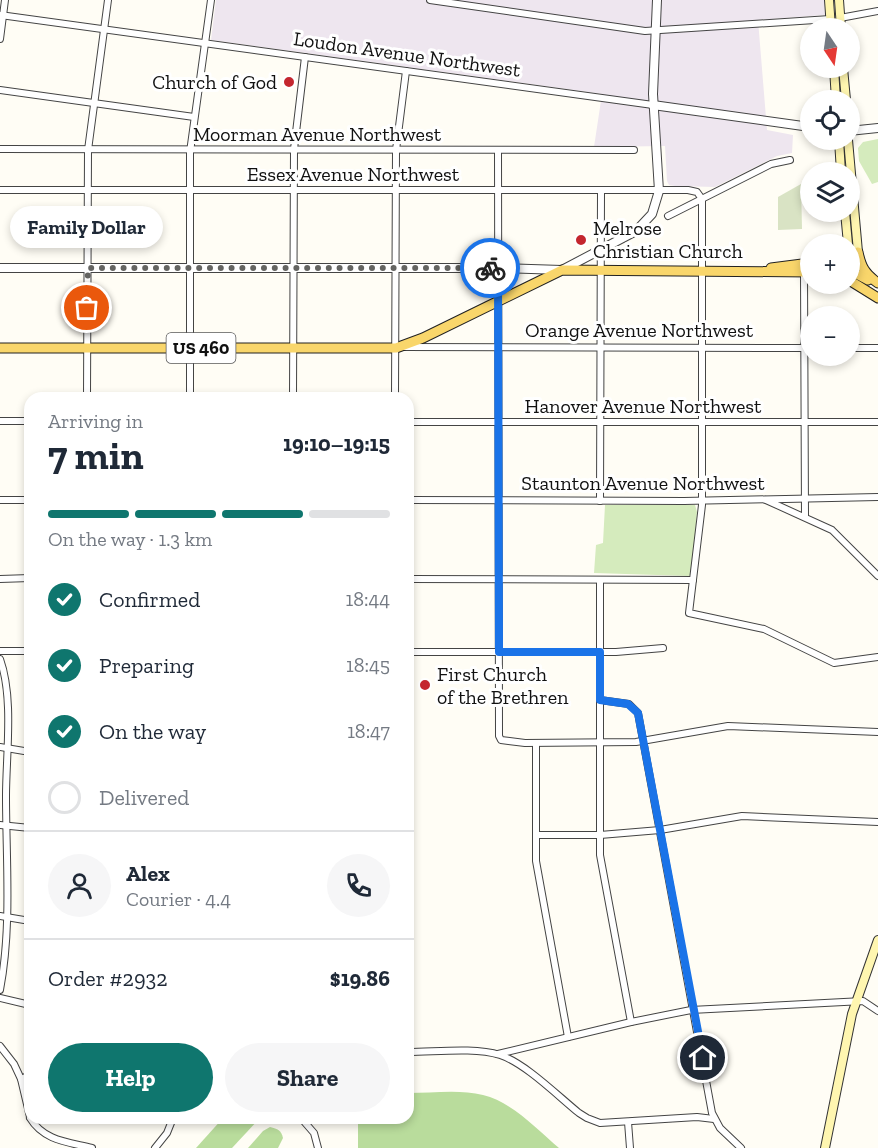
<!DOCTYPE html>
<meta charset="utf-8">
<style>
:root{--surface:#fff;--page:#f6f6f7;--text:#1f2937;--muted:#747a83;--line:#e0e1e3;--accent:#0f766e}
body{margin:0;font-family:"Zilla Slab",serif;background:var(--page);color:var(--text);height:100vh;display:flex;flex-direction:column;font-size:22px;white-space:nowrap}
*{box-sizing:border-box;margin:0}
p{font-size:20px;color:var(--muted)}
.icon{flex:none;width:33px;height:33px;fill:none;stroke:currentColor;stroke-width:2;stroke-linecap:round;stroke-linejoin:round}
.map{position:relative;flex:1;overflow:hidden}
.panel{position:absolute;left:24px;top:392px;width:390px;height:732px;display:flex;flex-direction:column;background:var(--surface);border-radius:18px;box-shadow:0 3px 9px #0003}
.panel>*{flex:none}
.needle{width:39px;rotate:167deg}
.tools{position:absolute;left:800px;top:18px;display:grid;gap:12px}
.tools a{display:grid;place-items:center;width:60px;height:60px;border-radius:50%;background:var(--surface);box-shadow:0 3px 9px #0003;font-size:30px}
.pin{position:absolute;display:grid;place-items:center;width:51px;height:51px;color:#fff;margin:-26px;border:3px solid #fff;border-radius:50%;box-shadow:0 2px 6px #0007}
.courier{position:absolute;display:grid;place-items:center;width:60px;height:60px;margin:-30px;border:4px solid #1a73e8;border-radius:50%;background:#fff;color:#222;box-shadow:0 2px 8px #0007}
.bubble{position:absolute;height:42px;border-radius:21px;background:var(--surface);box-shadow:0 3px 9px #0003;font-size:20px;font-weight:800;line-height:42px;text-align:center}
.headline em{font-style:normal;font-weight:800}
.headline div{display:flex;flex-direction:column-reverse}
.headline{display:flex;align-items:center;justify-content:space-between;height:102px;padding:0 24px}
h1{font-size:39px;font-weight:800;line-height:45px}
.bar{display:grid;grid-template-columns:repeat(4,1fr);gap:9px 6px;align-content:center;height:72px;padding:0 24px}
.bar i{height:8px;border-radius:4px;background:var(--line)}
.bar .selected{background:var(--accent)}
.bar p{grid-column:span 4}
.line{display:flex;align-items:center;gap:15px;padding:0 24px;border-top:2px solid var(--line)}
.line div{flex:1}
.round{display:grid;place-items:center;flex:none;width:63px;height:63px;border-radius:32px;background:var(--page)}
ol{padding:0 24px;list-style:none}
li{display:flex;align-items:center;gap:18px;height:66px}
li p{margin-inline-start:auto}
li .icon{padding:6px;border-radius:50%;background:var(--accent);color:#fff;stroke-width:4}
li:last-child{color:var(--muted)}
li i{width:33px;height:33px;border:3px solid var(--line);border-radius:50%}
.cta{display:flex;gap:12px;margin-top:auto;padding:12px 24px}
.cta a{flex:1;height:69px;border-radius:36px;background:var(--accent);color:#fff;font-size:24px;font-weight:800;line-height:69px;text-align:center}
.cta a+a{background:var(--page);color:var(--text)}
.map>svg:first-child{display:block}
.industrial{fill:#eee6ef}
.green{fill:#d5ebbd}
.forest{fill:#b9dc9c}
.cemetery{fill:#d9e3c4}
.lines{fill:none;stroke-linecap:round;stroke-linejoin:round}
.minor-casing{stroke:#444;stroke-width:8}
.tertiary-casing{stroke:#444;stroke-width:10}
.secondary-casing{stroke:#333;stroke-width:10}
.primary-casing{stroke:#222;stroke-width:11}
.minor{stroke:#fff;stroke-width:6}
.tertiary{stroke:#fff;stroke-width:8}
.secondary{stroke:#fff6b0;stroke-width:8}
.primary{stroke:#f9d66b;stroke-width:9}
.done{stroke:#646461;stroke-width:6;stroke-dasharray:0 10.8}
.route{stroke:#1a73e8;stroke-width:8}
.poi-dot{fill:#c4262e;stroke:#fff;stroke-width:2}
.labels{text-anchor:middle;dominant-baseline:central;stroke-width:6;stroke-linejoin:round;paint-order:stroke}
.shield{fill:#fff;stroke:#585858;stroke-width:1.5}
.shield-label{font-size:18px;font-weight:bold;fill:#111}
.street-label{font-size:20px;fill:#111;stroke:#fff}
.poi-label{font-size:20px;fill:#111;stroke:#fff;text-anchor:start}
</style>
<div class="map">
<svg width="878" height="1148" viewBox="0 0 878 1148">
<rect width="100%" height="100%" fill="#fffdf5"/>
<polygon class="industrial" points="216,0 824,0 825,15 758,20 767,130 793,135 792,153 777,156 715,187 675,186 669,185 667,181 665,146 594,147 602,94 211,40"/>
<g class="green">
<polygon points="878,139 878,182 872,184 859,161 858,148 863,142"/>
<polygon points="605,505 695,505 697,512 692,572 689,576 594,573 596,545 603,543"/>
</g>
<g class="forest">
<path d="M408 1093C432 1093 460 1089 483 1095 512 1102 537 1129 559 1148H358V1118H408Z"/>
<polygon points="223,1118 260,1118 232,1148 196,1148"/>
<path d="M270 1127C278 1129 281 1130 283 1138L278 1148H248L263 1131Z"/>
</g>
<polygon class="cemetery" points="801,184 802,229 778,230 778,197"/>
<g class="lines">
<defs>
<g id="minor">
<polyline points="430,0 645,31 830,19"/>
<polyline points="0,15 653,105"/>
<polyline points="840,18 878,11"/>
<polyline points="0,39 5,0"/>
<polyline points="0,90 194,117"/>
<polyline points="0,149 634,150"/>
<polyline points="498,150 499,736 501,740 525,743 636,742 728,726 878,732"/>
<polyline points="0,190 688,190 697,192 702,199 702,505 689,613 764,629 834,663 878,657"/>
<polyline points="668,216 771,164 790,160"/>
<polyline points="804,272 805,516"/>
<polyline points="403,347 810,348"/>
<polyline points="849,348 878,348"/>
<polyline points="87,398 88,150 108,0"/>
<polyline points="190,398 190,152 211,0"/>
<polyline points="293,398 294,149 305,57"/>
<polyline points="395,398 396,150 406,71"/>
<polyline points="0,421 30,421"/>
<polyline points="408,422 878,422"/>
<polyline points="0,500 30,500"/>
<polyline points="408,500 684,501 878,497"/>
<polyline points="766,500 832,530 878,576"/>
<polyline points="600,501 601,191"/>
<polyline points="0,579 30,578"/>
<polyline points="408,579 693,580"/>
<polyline points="600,580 600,855 631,1022"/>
<polyline points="0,651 30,651"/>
<polyline points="408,652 616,652 663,648"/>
<path d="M0 659C14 698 6 755 6 796 6 860 12 927 0 990"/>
<polyline points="600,700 629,704 638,713 712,1113 720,1128 741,1148"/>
<polyline points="536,743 536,861 568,1037"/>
<polyline points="0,747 30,752"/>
<polyline points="0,825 30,828"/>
<polyline points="536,835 600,835 660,830 742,816 878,822"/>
<polyline points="0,916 30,921"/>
<polyline points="0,998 30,1005"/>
<polyline points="0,1046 14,1064 21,1079 30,1117"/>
<path d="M408 1052C436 1052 474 1047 500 1055 525 1063 558 1096 579 1113L587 1118 600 1123 697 1117 714 1119"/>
<polyline points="498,1054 631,1022 691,1010 863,1001 878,1011"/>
<polyline points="21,1079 30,1075"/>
<path d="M30 1118C44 1141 68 1142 92 1148"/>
<polyline points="301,1118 314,1133 318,1148"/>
<polyline points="628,1122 630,1148"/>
<polyline points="155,1148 167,1133 173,1118"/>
</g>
<g id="tertiary">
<polyline points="653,105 810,127"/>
<polyline points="849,131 878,128"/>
<polyline points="0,268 498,268 562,270 636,231 652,214 659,191 653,94 657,0"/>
</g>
<g id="secondary">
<polyline points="829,0 831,28"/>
<polyline points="839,0 841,28"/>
<polyline points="834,68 836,100"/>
<polyline points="843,68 846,100"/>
<polyline points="839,140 841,172"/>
<polyline points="848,140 858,252 857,266 851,271"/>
<polyline points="845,212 848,244"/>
<polyline points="849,256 851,271"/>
<polyline points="825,1148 852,1014 878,940"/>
</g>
<g id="primary">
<path d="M858 252C861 267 865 274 878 283"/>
<polyline points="771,268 810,263"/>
<polyline points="849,270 868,280"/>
<polyline points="849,280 878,298"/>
<polyline points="0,348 396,348 423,338 562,270 810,272"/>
</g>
</defs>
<use href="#minor" class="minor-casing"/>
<use href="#tertiary" class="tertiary-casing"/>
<use href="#secondary" class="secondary-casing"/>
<use href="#primary" class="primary-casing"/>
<use href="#minor" class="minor"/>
<use href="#tertiary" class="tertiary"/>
<use href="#secondary" class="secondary"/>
<use href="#primary" class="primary"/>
</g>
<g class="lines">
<polyline class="done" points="87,308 88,268 490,268"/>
<polyline class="route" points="490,268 498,268 499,652 600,652 600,700 628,704 638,713 703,1058"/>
</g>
<g class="poi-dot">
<circle cx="289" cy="82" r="6"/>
<circle cx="581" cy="240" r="6"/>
<circle cx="425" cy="685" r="6"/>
</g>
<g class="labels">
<rect class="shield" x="166.5" y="333" width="69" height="30" rx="4.5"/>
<g class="shield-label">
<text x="201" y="348">US 460</text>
</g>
<g class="street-label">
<text transform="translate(407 54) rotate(8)">Loudon Avenue Northwest</text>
<text x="317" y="134">Moorman Avenue Northwest</text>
<text x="353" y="174">Essex Avenue Northwest</text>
<text x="639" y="330">Orange Avenue Northwest</text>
<text x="643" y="406">Hanover Avenue Northwest</text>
<text x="643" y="483">Staunton Avenue Northwest</text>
</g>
<g class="poi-label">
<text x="277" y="82" text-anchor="end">Church of God</text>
<text x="593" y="228">Melrose<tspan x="593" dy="23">Christian Church</tspan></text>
<text x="437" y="674">First Church<tspan x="437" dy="23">of the Brethren</tspan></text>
</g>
</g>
</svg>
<div class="tools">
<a><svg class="needle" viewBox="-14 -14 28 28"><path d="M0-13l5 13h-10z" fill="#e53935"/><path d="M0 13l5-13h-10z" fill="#747a83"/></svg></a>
<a><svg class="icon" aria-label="locate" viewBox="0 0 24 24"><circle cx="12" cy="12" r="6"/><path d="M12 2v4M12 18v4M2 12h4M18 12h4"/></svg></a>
<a><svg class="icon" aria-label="layers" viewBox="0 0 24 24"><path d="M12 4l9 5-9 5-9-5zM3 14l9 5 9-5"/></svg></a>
<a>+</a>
<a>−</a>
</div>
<div class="pin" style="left:87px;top:308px;background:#ea580c"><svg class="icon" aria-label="bag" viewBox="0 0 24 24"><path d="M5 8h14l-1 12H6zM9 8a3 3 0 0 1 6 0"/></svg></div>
<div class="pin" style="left:703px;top:1058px;background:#1f2937"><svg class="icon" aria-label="home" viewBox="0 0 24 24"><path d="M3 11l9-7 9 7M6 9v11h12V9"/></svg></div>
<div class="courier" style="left:490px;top:268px"><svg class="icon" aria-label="bike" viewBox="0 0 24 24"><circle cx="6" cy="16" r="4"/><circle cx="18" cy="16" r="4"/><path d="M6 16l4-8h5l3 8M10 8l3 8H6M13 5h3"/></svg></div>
<div class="bubble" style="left:10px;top:206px;width:153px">Family Dollar</div>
<section class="panel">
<div class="headline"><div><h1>7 min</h1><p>Arriving in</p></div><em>19:10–19:15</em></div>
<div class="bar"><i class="selected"></i><i class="selected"></i><i class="selected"></i><i></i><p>On the way · 1.3 km</p></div>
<ol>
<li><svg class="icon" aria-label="check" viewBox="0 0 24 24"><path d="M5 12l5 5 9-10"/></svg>Confirmed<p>18:44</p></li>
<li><svg class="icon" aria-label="check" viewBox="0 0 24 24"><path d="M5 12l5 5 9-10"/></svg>Preparing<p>18:45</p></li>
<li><svg class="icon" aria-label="check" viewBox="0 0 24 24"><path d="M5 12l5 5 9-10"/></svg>On the way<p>18:47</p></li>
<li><i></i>Delivered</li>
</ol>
<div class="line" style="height:108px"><a class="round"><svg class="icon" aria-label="person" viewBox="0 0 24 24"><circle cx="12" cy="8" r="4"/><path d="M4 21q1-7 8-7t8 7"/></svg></a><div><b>Alex</b><p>Courier · 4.4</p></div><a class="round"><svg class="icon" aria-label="phone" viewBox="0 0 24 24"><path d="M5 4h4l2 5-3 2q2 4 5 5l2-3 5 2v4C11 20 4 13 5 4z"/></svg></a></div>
<div class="line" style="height:78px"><div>Order #2932</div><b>$19.86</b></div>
<div class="cta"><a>Help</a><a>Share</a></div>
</section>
</div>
